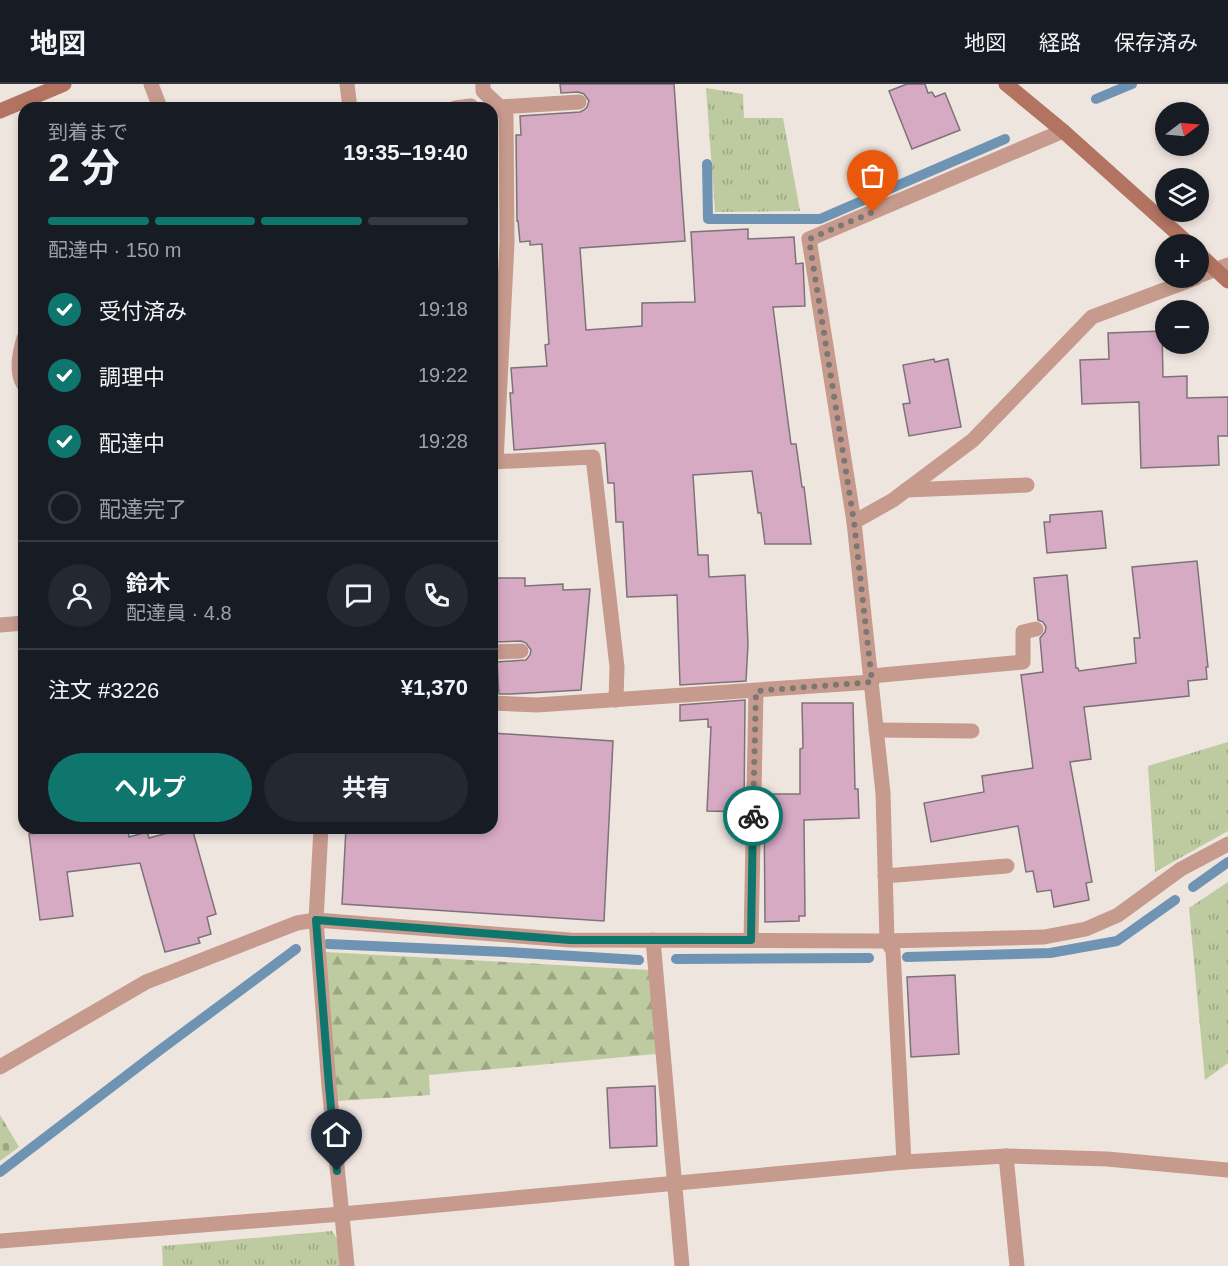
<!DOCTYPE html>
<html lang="ja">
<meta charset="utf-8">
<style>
:root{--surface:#171b24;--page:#242831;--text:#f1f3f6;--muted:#9ea1a6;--line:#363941;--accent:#0f766e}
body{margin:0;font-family:Helvetica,"Noto Sans JP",sans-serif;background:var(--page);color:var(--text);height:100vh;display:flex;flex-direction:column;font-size:22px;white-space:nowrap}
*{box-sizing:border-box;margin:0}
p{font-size:20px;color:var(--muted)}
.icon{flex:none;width:33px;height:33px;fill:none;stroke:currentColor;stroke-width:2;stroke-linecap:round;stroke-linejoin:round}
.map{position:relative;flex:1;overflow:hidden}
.drawer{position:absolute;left:18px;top:18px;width:480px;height:732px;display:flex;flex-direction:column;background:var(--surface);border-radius:18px;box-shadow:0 3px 9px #0003}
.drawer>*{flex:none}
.needle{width:39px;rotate:74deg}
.fabs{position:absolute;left:1155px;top:18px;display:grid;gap:12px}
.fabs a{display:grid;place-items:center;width:54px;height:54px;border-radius:50%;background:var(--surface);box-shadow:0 3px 9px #0003;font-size:30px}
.pin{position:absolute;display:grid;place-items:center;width:51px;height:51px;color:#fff;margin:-62px -26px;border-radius:50% 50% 50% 0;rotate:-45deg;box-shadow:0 0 6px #0007}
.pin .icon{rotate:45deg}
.courier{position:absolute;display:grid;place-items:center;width:60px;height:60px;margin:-30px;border:4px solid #0f766e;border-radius:50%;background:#fff;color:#222;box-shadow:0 2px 8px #0007}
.headline em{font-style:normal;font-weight:700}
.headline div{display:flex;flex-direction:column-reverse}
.headline{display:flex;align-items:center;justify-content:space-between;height:102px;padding:0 30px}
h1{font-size:39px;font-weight:700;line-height:45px}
.bar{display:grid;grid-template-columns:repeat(4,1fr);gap:9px 6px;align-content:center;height:72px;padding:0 30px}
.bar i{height:8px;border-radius:4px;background:var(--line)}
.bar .current{background:var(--accent)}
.bar p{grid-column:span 4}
.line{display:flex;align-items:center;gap:15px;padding:0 30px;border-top:2px solid var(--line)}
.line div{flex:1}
.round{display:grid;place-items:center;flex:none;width:63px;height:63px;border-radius:32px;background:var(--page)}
ol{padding:0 30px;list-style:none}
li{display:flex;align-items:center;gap:18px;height:66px}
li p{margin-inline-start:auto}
li .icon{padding:6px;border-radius:50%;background:var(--accent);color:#fff;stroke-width:4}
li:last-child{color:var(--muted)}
li i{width:33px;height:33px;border:3px solid var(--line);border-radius:50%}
.action{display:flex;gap:12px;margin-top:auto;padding:12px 30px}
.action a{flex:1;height:69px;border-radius:36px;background:var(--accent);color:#fff;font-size:24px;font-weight:700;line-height:69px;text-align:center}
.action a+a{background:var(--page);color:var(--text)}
header{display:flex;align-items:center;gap:36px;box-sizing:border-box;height:84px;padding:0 30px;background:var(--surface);border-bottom:2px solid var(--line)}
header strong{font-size:28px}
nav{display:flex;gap:33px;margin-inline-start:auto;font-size:21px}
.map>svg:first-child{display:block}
.grass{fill:url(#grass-tufts)}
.forest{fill:url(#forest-firs)}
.cemetery{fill:url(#cemetery-stones)}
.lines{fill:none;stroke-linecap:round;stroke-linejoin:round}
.stream{stroke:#6e93b3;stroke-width:10}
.building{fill:#d7aac4;stroke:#7c7378;stroke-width:1.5}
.lane{stroke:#c69a8d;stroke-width:15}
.street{stroke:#c69a8d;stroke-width:15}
.secondary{stroke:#b27461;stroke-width:15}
.done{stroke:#7d7672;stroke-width:6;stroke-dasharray:0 10.8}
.route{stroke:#0f766e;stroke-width:8}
</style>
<header>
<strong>地図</strong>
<nav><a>地図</a><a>経路</a><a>保存済み</a></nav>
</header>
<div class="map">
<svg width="1228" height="1182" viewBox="0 0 1228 1182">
<defs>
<pattern id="grass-tufts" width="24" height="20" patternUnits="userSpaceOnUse" patternTransform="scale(1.5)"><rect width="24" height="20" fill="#becba0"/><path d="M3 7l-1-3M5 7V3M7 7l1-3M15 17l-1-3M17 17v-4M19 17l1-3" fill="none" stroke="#9ca683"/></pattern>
<pattern id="forest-firs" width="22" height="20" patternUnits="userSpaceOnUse" patternTransform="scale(1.5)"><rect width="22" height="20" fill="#becba0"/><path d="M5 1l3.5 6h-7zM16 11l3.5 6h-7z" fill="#9ca683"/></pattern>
<pattern id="cemetery-stones" width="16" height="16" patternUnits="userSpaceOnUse" patternTransform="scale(1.5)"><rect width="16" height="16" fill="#becba0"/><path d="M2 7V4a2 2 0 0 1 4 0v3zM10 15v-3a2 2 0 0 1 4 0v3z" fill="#9ca683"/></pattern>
</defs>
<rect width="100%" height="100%" fill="#efe5df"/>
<g class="grass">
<polygon points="706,4 743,10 744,34 783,34 800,127 715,128"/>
<polygon points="1228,658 1228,747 1155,788 1148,682"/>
<polygon points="1228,798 1228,979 1205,996 1189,824"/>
<polygon points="332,1147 340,1159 342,1182 163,1182 162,1162"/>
</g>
<polygon class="forest" points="325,868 649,886 656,970 429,991 430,1011 337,1017"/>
<polygon class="cemetery" points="0,1031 19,1063 0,1077"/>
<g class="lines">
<g class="stream">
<polyline points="1096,15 1132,0"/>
<polyline points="707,80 708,135 820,135 1005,55"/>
<polyline points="1193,803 1228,778"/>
<polyline points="328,860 506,868 639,876"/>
<polyline points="907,873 1050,869 1117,857 1175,816"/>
<polyline points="676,875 869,874"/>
<polyline points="0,1088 160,966 296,865"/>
</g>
</g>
<g class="building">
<polygon points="560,0 674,0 685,157 580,164 586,246 642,242 642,219 695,218 691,148 748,145 748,155 794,153 796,180 803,179 805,222 773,223 789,345 791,360 796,360 802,403 804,403 811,460 765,460 761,429 758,429 752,387 693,391 698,471 708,471 709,493 745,491 748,560 746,597 680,601 677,511 627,513 623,438 616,438 614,399 608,399 605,359 514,366 510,309 513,309 511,284 547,282 545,261 549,260 542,160 530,161 530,157 520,158 518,137 517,137 516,51 521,51 520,32 580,28 584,26 587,23 589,17 584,10 578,8 561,9"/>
<polygon points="907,0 925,0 928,9 932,8 935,13 945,9 960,46 912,65 889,7"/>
<polygon points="496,51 497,138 492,138 492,52"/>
<polygon points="1162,247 1163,293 1187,292 1187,314 1228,313 1228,352 1218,352 1219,381 1141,384 1139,318 1082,320 1080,276 1109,275 1108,249"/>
<polygon points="934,275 935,278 948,275 961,343 909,352 903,320 910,319 903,281"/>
<polygon points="1102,427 1106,464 1047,469 1044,438 1050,438 1050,431"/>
<polygon points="1197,477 1208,583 1206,583 1207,595 1188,597 1189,612 1084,623 1091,675 1070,678 1092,798 1086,799 1089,816 1054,823 1051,806 1037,808 1033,787 1026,788 1018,742 931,758 924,719 984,708 982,692 1033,684 1021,591 1043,588 1040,554 1045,548 1046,543 1043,538 1038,536 1034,494 1067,491 1076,584 1078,584 1079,587 1136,579 1134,554 1140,554 1132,483"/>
<polygon points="492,494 525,494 525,502 563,500 563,506 590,505 581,606 511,610 499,610 497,578 526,576 530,571 531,566 526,559 521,557 495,558 493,532 492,532"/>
<polygon points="745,616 744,728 707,727 711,643 708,643 708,635 680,637 680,621"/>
<polygon points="802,619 853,619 855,705 858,705 859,734 804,736 805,832 799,832 799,837 765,838 764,710 800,710 800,665 803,664"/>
<polygon points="492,649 613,657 604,837 342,820 346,744 492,744"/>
<polygon points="108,744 128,744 129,753 147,748 149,754 186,744 192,744 216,830 207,833 211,850 198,854 200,859 165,868 140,779 67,788 73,832 40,836 29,750 64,746 64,749"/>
<polygon points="955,891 959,970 911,973 907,893"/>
<polygon points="655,1002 657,1062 610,1064 607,1004"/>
</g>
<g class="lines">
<g class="lane">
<polyline points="347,0 350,24"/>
<polyline points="500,23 579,18"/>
<polyline points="455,24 471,22"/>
<path d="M24 254C20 268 15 288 24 301"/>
<polyline points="906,406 1027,401"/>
<polyline points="492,568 521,567"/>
<polyline points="871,592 1023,578 1023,548 1036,545"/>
<polyline points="876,646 972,647"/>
<polyline points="885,792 1007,782"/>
</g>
<g class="street">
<polyline points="151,0 159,21 158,24"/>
<polyline points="483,0 483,7 500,23 506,32 507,159 496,378"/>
<polyline points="1198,192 1228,181"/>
<polyline points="492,378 593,373 617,583 616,616"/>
<polyline points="854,438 893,416 973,356 1092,233 1196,194"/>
<polyline points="0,541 24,539"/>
<polyline points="492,619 537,621 872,598"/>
<polyline points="321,744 316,836 329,1002 347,1182"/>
<polyline points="653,856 682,1182"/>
<polyline points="751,856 756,607"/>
<polyline points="0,983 146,898 297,839 316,836 570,856 887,857 1044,853 1086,845 1118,831 1181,785 1228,760"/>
<polyline points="1006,1072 1017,1182"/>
<polyline points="904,1078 893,867 887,857 883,709 854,438 809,155 1063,47"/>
<polyline points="0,1157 342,1130 904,1078 1006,1072 1107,1075 1228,1086"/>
</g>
<g class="secondary">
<polyline points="1006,0 1063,47 1189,160"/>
<polyline points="0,27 64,0"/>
<polyline points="1198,169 1228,197"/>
</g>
</g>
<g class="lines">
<polyline class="done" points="753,732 756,607 872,598 854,438 809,155 873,128"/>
<polyline class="route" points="337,1087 329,1002 316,836 570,856 751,856 753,732"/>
</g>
</svg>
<div class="fabs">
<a><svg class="needle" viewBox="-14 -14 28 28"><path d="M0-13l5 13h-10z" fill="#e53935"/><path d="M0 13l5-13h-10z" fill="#9ea1a6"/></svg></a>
<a><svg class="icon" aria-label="layers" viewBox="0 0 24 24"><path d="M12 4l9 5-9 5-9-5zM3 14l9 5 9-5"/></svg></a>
<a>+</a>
<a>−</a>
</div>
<div class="pin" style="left:873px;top:128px;background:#ea580c"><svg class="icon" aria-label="bag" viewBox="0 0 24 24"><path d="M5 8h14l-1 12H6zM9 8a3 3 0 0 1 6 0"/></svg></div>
<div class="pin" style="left:337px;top:1087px;background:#1f2937"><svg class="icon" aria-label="home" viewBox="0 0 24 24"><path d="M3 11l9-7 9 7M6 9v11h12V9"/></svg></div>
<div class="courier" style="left:753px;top:732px"><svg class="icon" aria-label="bike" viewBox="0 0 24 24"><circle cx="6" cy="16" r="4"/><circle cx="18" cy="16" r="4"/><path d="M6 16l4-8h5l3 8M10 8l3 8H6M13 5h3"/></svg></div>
<section class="drawer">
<div class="headline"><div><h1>2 分</h1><p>到着まで</p></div><em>19:35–19:40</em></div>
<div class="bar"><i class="current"></i><i class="current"></i><i class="current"></i><i></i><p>配達中 · 150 m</p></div>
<ol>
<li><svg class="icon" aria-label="check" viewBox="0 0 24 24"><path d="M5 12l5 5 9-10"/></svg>受付済み<p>19:18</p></li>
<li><svg class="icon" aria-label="check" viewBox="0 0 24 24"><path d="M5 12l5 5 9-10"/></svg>調理中<p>19:22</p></li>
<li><svg class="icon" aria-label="check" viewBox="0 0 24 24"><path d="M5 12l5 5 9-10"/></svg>配達中<p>19:28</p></li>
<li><i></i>配達完了</li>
</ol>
<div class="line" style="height:108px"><a class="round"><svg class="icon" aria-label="person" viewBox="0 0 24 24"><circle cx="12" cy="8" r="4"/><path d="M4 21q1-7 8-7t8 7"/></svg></a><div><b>鈴木</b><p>配達員 · 4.8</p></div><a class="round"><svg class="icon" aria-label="chat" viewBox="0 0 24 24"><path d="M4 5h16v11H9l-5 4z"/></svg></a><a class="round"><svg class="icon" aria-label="phone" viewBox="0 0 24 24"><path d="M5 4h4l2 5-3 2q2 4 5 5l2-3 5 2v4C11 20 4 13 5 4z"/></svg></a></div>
<div class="line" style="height:78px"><div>注文 #3226</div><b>¥1,370</b></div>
<div class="action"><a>ヘルプ</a><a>共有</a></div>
</section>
</div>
